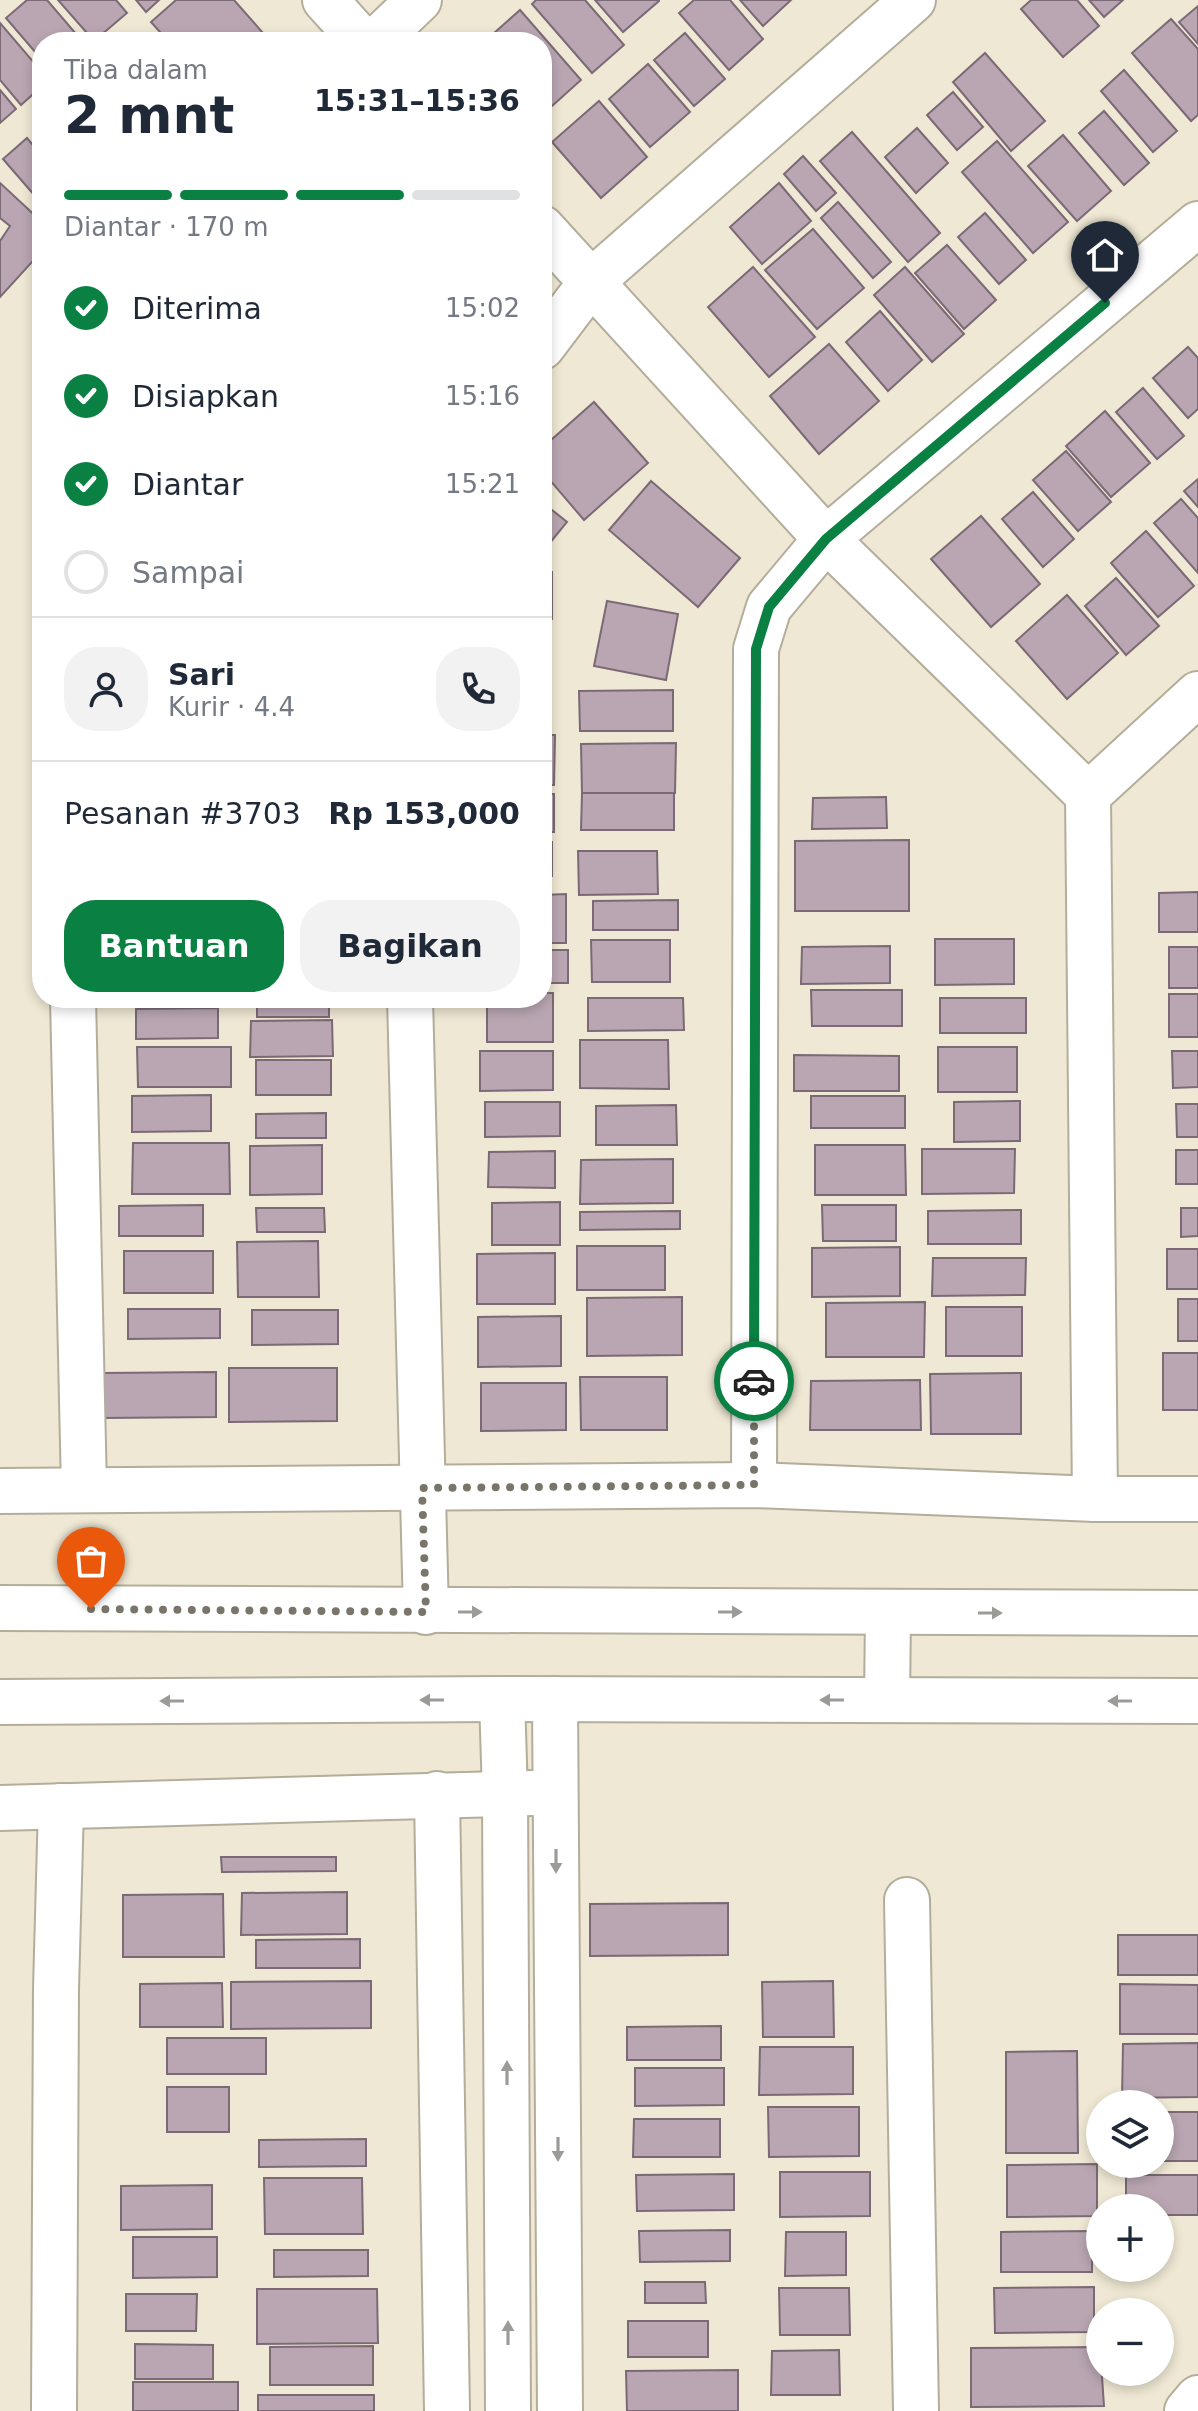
<!DOCTYPE html>
<html lang="id">
<meta charset="utf-8">
<style>
:root{--surface:#fff;--page:#f2f2f3;--text:#1f2937;--muted:#747a83;--line:#e0e1e3;--accent:#0b8043}
body{margin:0;font-family:"DejaVu Sans",sans-serif;background:var(--page);color:var(--text);height:100vh;display:flex;flex-direction:column;font-size:30px;white-space:nowrap}
*{box-sizing:border-box;margin:0}
p{font-size:26px;color:var(--muted)}
.icon{flex:none;width:44px;height:44px;fill:none;stroke:currentColor;stroke-width:2;stroke-linecap:round;stroke-linejoin:round}
.map{position:relative;flex:1;overflow:hidden}
.side{position:absolute;left:32px;top:32px;width:520px;height:976px;display:flex;flex-direction:column;background:var(--surface);border-radius:32px;box-shadow:0 4px 12px #0003}
.side>*{flex:none}
.controls{position:absolute;left:1086px;top:2090px;display:grid;gap:16px}
.controls a{display:grid;place-items:center;width:88px;height:88px;border-radius:50%;background:var(--surface);box-shadow:0 4px 12px #0003;font-size:40px}
.pin{position:absolute;display:grid;place-items:center;width:68px;height:68px;color:#fff;margin:-82px -34px;border-radius:50% 50% 50% 0;rotate:-45deg;box-shadow:0 0 8px #0007}
.pin .icon{rotate:45deg}
.courier{position:absolute;display:grid;place-items:center;width:80px;height:80px;margin:-40px;border:6px solid #0b8043;border-radius:50%;background:#fff;color:#222;box-shadow:0 2px 10px #0007}
.head em{font-style:normal;font-weight:700}
.head div{display:flex;flex-direction:column-reverse}
.head{display:flex;align-items:center;justify-content:space-between;height:136px;padding:0 32px}
h1{font-size:52px;font-weight:700;line-height:60px}
.bar{display:grid;grid-template-columns:repeat(4,1fr);gap:12px 8px;align-content:center;height:96px;padding:0 32px}
.bar i{height:10px;border-radius:6px;background:var(--line)}
.bar .current{background:var(--accent)}
.bar p{grid-column:span 4}
.line{display:flex;align-items:center;gap:20px;padding:0 32px;border-top:2px solid var(--line)}
.line div{flex:1}
.round{display:grid;place-items:center;flex:none;width:84px;height:84px;border-radius:32px;background:var(--page)}
ol{padding:0 32px;list-style:none}
li{display:flex;align-items:center;gap:24px;height:88px}
li p{margin-inline-start:auto}
li .icon{padding:8px;border-radius:50%;background:var(--accent);color:#fff;stroke-width:4}
li:last-child{color:var(--muted)}
li i{width:44px;height:44px;border:4px solid var(--line);border-radius:50%}
.cta{display:flex;gap:16px;margin-top:auto;padding:16px 32px}
.cta a{flex:1;height:92px;border-radius:32px;background:var(--accent);color:#fff;font-size:32px;font-weight:700;line-height:92px;text-align:center}
.cta a+a{background:var(--page);color:var(--text)}
.map>svg:first-child{display:block}
.building{fill:#b9a6b2;stroke:#7b6a75;stroke-width:2}
.lines{fill:none;stroke-linecap:round;stroke-linejoin:round}
.minor-casing{stroke:#b4ad9b;stroke-width:48}
.minor{stroke:#fff;stroke-width:44}
.oneway{fill:#9c9b98}
.done{stroke:#797569;stroke-width:8;stroke-dasharray:0 14.4}
.route{stroke:#0b8043;stroke-width:10}
</style>
<div class="map">
<svg width="1198" height="2411" viewBox="0 0 1198 2411">
<rect width="100%" height="100%" fill="#efe8d4"/>
<g class="building">
<polygon points="27,0 47,0 83,42 42,42 42,60 6,18"/>
<polygon points="58,0 116,0 127,13 94,41"/>
<polygon points="136,0 159,0 146,12"/>
<polygon points="176,0 234,0 270,41 169,42 151,22"/>
<polygon points="536,0 585,0 624,45 592,73 532,4"/>
<polygon points="595,0 659,0 659,1 623,32"/>
<polygon points="694,0 730,0 763,39 729,70 679,13"/>
<polygon points="740,0 791,0 763,26"/>
<polygon points="1031,0 1077,0 1099,26 1063,57 1021,9"/>
<polygon points="1089,0 1123,0 1104,17"/>
<polygon points="1198,6 1198,44 1179,22"/>
<polygon points="520,10 581,80 542,115 542,42 484,42"/>
<polygon points="1171,19 1198,49 1198,115 1191,121 1132,53"/>
<polygon points="0,23 42,72 42,86 21,105 0,80"/>
<polygon points="685,33 725,79 694,106 654,60"/>
<polygon points="985,53 1045,121 1011,151 953,82"/>
<polygon points="648,64 690,112 650,147 609,99"/>
<polygon points="1124,70 1177,131 1153,152 1101,91"/>
<polygon points="0,90 16,109 0,123"/>
<polygon points="953,92 983,127 957,150 927,115"/>
<polygon points="599,101 647,157 601,198 552,142"/>
<polygon points="1104,111 1149,163 1124,185 1079,133"/>
<polygon points="917,128 948,163 916,193 885,157"/>
<polygon points="852,132 940,233 908,262 820,161"/>
<polygon points="1063,135 1111,191 1077,221 1028,166"/>
<polygon points="27,138 42,156 42,204 3,159"/>
<polygon points="997,141 1068,222 1033,253 962,172"/>
<polygon points="803,156 836,193 816,211 784,174"/>
<polygon points="0,183 42,222 42,251 0,297 0,241 10,226 0,218"/>
<polygon points="779,183 811,221 762,264 730,227"/>
<polygon points="838,202 891,262 873,278 821,218"/>
<polygon points="985,213 1026,260 999,284 958,237"/>
<polygon points="813,229 864,288 817,329 765,270"/>
<polygon points="947,245 996,300 964,329 915,273"/>
<polygon points="753,267 815,337 769,377 708,307"/>
<polygon points="905,267 964,334 932,362 874,295"/>
<polygon points="880,311 922,360 888,391 846,342"/>
<polygon points="829,344 879,401 819,454 770,396"/>
<polygon points="1188,347 1198,358 1198,409 1188,418 1153,378"/>
<polygon points="1143,388 1184,436 1157,459 1116,412"/>
<polygon points="594,402 648,463 584,520 542,471 542,448"/>
<polygon points="1105,411 1150,463 1111,497 1066,446"/>
<polygon points="1066,451 1111,502 1078,531 1033,480"/>
<polygon points="1198,479 1198,507 1184,491"/>
<polygon points="651,481 740,558 698,607 609,530"/>
<polygon points="1033,492 1074,539 1043,567 1002,519"/>
<polygon points="1181,499 1198,518 1198,573 1154,523"/>
<polygon points="542,502 567,522 545,549 542,547"/>
<polygon points="981,516 1040,584 991,627 931,559"/>
<polygon points="1146,531 1194,586 1158,617 1111,563"/>
<rect x="542" y="572" width="10" height="47"/>
<polygon points="1116,578 1159,626 1126,655 1085,606"/>
<polygon points="1067,595 1118,653 1067,699 1016,641"/>
<polygon points="607,601 678,614 666,680 594,666"/>
<rect x="542" y="635" width="3" height="39"/>
<rect x="542" y="682" width="9" height="46"/>
<polygon points="673,690 673,731 580,731 579,691"/>
<polygon points="542,735 555,735 554,785 542,785"/>
<polygon points="676,743 675,793 582,793 581,744"/>
<polygon points="582,793 674,793 674,830 581,830"/>
<rect x="542" y="794" width="12" height="38"/>
<polygon points="886,797 887,828 812,829 813,798"/>
<polygon points="909,840 909,911 795,911 795,841"/>
<rect x="542" y="842" width="10" height="34"/>
<polygon points="578,851 657,851 658,894 579,895"/>
<polygon points="1198,892 1198,932 1159,932 1159,893"/>
<polygon points="566,894 566,943 542,943 542,895"/>
<polygon points="678,900 678,930 593,930 593,901"/>
<polygon points="935,939 1014,939 1014,984 935,985"/>
<polygon points="591,940 670,940 670,982 592,982"/>
<polygon points="890,946 890,983 801,984 802,947"/>
<rect x="1169" y="947" width="29" height="41"/>
<rect x="542" y="950" width="26" height="33"/>
<polygon points="811,990 902,990 902,1026 812,1026"/>
<polygon points="542,993 553,993 553,1042 487,1042 487,998 542,998"/>
<rect x="1169" y="994" width="29" height="43"/>
<rect x="257" y="998" width="72" height="19"/>
<polygon points="588,998 683,998 684,1030 588,1031"/>
<rect x="940" y="998" width="86" height="35"/>
<polygon points="218,1008 218,1038 136,1039 136,1009"/>
<polygon points="332,1020 333,1056 250,1057 251,1021"/>
<polygon points="580,1040 668,1040 669,1089 580,1088"/>
<polygon points="137,1047 231,1047 231,1087 138,1087"/>
<rect x="938" y="1047" width="79" height="45"/>
<polygon points="480,1051 553,1051 553,1090 480,1091"/>
<polygon points="1172,1051 1198,1051 1198,1087 1173,1088"/>
<polygon points="794,1055 899,1056 899,1091 794,1091"/>
<rect x="256" y="1060" width="75" height="35"/>
<polygon points="211,1095 211,1131 132,1132 132,1096"/>
<rect x="811" y="1096" width="94" height="32"/>
<polygon points="1020,1101 1020,1141 954,1142 954,1102"/>
<polygon points="485,1102 560,1102 560,1136 485,1137"/>
<polygon points="1176,1104 1198,1104 1198,1137 1177,1137"/>
<polygon points="676,1105 677,1145 596,1145 596,1106"/>
<polygon points="326,1113 326,1138 256,1138 256,1114"/>
<polygon points="133,1143 229,1143 230,1194 132,1194"/>
<polygon points="322,1145 322,1194 250,1195 250,1146"/>
<polygon points="815,1145 905,1145 906,1195 815,1195"/>
<polygon points="922,1149 1015,1149 1014,1193 922,1194"/>
<rect x="1176" y="1150" width="22" height="34"/>
<polygon points="555,1151 555,1188 488,1187 489,1152"/>
<polygon points="673,1159 673,1203 580,1204 581,1160"/>
<polygon points="560,1202 560,1245 492,1245 492,1203"/>
<polygon points="203,1205 203,1236 119,1236 119,1206"/>
<polygon points="822,1205 896,1205 896,1241 823,1241"/>
<polygon points="256,1208 324,1208 325,1232 257,1232"/>
<polygon points="1181,1208 1198,1208 1198,1236 1181,1237"/>
<polygon points="1021,1210 1021,1244 928,1244 928,1211"/>
<polygon points="680,1211 680,1229 580,1230 580,1212"/>
<polygon points="318,1241 319,1297 238,1297 237,1242"/>
<rect x="577" y="1246" width="88" height="44"/>
<polygon points="900,1247 900,1296 812,1297 812,1248"/>
<rect x="1167" y="1249" width="31" height="40"/>
<rect x="124" y="1251" width="89" height="42"/>
<polygon points="555,1253 555,1304 477,1304 477,1254"/>
<polygon points="933,1258 1026,1258 1025,1295 932,1296"/>
<polygon points="682,1297 682,1355 587,1356 587,1298"/>
<rect x="1178" y="1299" width="20" height="42"/>
<polygon points="925,1302 924,1357 826,1357 826,1303"/>
<rect x="946" y="1307" width="76" height="49"/>
<polygon points="128,1309 220,1309 220,1338 128,1339"/>
<polygon points="252,1310 338,1310 338,1344 252,1345"/>
<polygon points="561,1316 561,1366 478,1367 478,1317"/>
<rect x="1163" y="1353" width="35" height="57"/>
<polygon points="229,1368 337,1368 337,1421 229,1422"/>
<polygon points="216,1372 216,1417 103,1418 102,1373"/>
<polygon points="1021,1373 1021,1434 931,1434 930,1374"/>
<polygon points="580,1377 667,1377 667,1430 581,1430"/>
<polygon points="920,1380 921,1430 810,1430 811,1381"/>
<polygon points="481,1383 566,1383 566,1430 481,1431"/>
<polygon points="221,1857 336,1857 336,1871 222,1872"/>
<polygon points="347,1892 347,1934 241,1935 242,1893"/>
<polygon points="223,1894 224,1957 123,1957 123,1895"/>
<polygon points="728,1903 728,1955 590,1956 590,1904"/>
<rect x="1118" y="1935" width="80" height="40"/>
<polygon points="360,1939 360,1968 256,1968 256,1940"/>
<polygon points="371,1981 371,2028 231,2029 231,1982"/>
<polygon points="833,1981 834,2037 763,2037 762,1982"/>
<polygon points="222,1983 223,2027 140,2027 140,1984"/>
<polygon points="1120,1984 1198,1985 1198,2034 1120,2034"/>
<polygon points="721,2026 721,2060 627,2060 627,2027"/>
<rect x="167" y="2038" width="99" height="36"/>
<polygon points="1198,2043 1198,2097 1122,2098 1123,2044"/>
<polygon points="760,2047 853,2047 853,2094 759,2095"/>
<polygon points="1077,2051 1078,2153 1006,2153 1006,2052"/>
<polygon points="635,2068 724,2068 724,2105 635,2106"/>
<rect x="167" y="2087" width="62" height="45"/>
<polygon points="768,2107 859,2107 859,2156 769,2157"/>
<rect x="1160" y="2112" width="38" height="49"/>
<polygon points="634,2119 720,2119 720,2157 633,2157"/>
<polygon points="366,2139 366,2166 259,2167 259,2140"/>
<polygon points="1097,2164 1097,2216 1007,2217 1007,2165"/>
<polygon points="780,2172 870,2172 870,2216 780,2217"/>
<polygon points="734,2174 734,2210 637,2211 636,2175"/>
<polygon points="1126,2175 1198,2175 1198,2215 1160,2215 1160,2208 1126,2208"/>
<polygon points="264,2178 362,2178 363,2234 265,2234"/>
<polygon points="212,2185 212,2229 121,2230 121,2186"/>
<polygon points="730,2230 730,2261 640,2262 639,2231"/>
<polygon points="1092,2231 1092,2272 1001,2272 1001,2232"/>
<polygon points="786,2232 846,2232 846,2275 785,2276"/>
<polygon points="133,2237 217,2237 217,2277 133,2278"/>
<polygon points="274,2250 368,2250 368,2276 274,2277"/>
<polygon points="645,2282 705,2282 706,2303 645,2303"/>
<polygon points="1094,2287 1094,2332 995,2333 994,2288"/>
<polygon points="779,2288 849,2288 850,2335 780,2335"/>
<polygon points="257,2289 377,2289 378,2343 257,2344"/>
<polygon points="126,2294 197,2294 196,2331 126,2331"/>
<rect x="628" y="2321" width="80" height="36"/>
<polygon points="135,2344 213,2345 213,2379 135,2379"/>
<polygon points="373,2346 373,2385 270,2385 270,2347"/>
<polygon points="1100,2347 1104,2406 971,2407 971,2348"/>
<polygon points="839,2350 840,2395 771,2395 772,2351"/>
<polygon points="738,2370 738,2411 627,2411 626,2371"/>
<rect x="133" y="2382" width="105" height="29"/>
<rect x="258" y="2395" width="116" height="16"/>
</g>
<g class="lines">
<defs>
<g id="minor">
<polyline points="325,0 363,42"/>
<polyline points="375,42 419,0"/>
<polyline points="542,228 826,539 1088,795"/>
<polyline points="542,347 592,281 913,0"/>
<polyline points="73,998 84,1489"/>
<polyline points="410,998 426,1612"/>
<polyline points="754,1485 756,649 769,607 826,539 1198,224"/>
<polyline points="0,1491 754,1485 1095,1499 1198,1499"/>
<polyline points="1095,1499 1088,795 1198,694"/>
<polyline points="0,1608 1198,1613"/>
<polyline points="502,1699 505,1794 508,2411"/>
<polyline points="555,1699 560,2411"/>
<polyline points="887,1700 888,1613"/>
<polyline points="0,1702 502,1699 1198,1701"/>
<polyline points="437,1794 447,2411"/>
<polyline points="0,1808 533,1793"/>
<polyline points="907,1900 916,2411"/>
<polyline points="54,2411 56,1989 61,1806"/>
<polyline points="1187,2411 1198,2398"/>
</g>
</defs>
<use href="#minor" class="minor-casing"/>
<use href="#minor" class="minor"/>
</g>
<defs><path id="oneway-solid" d="M-6-.8H1V-3.2L6.5 0L1 3.2V.8H-6Z" transform="scale(2)"/></defs>
<g class="oneway">
<use href="#oneway-solid" transform="translate(470 1612)"/>
<use href="#oneway-solid" transform="translate(730 1612)"/>
<use href="#oneway-solid" transform="translate(990 1613)"/>
<use href="#oneway-solid" transform="translate(432 1700) rotate(180)"/>
<use href="#oneway-solid" transform="translate(832 1700) rotate(-180)"/>
<use href="#oneway-solid" transform="translate(172 1701) rotate(180)"/>
<use href="#oneway-solid" transform="translate(1120 1701) rotate(-180)"/>
<use href="#oneway-solid" transform="translate(556 1861) rotate(90)"/>
<use href="#oneway-solid" transform="translate(507 2073) rotate(-90)"/>
<use href="#oneway-solid" transform="translate(558 2149) rotate(90)"/>
<use href="#oneway-solid" transform="translate(508 2333) rotate(-90)"/>
</g>
<g class="lines">
<polyline class="done" points="91,1609 426,1612 422,1488 754,1485 754,1381"/>
<polyline class="route" points="754,1381 756,649 769,607 826,539 1105,303"/>
</g>
</svg>
<div class="controls">
<a><svg class="icon" aria-label="layers" viewBox="0 0 24 24"><path d="M12 4l9 5-9 5-9-5zM3 14l9 5 9-5"/></svg></a>
<a>+</a>
<a>−</a>
</div>
<div class="pin" style="left:91px;top:1609px;background:#ea580c"><svg class="icon" aria-label="bag" viewBox="0 0 24 24"><path d="M5 8h14l-1 12H6zM9 8a3 3 0 0 1 6 0"/></svg></div>
<div class="pin" style="left:1105px;top:303px;background:#1f2937"><svg class="icon" aria-label="home" viewBox="0 0 24 24"><path d="M3 11l9-7 9 7M6 9v11h12V9"/></svg></div>
<div class="courier" style="left:754px;top:1381px"><svg class="icon" aria-label="car" viewBox="0 0 24 24"><path d="M5 17H2v-5l4-1 3-4h7l3 4 3 1v5h-3M9 17h6M6 11h13"/><circle cx="7" cy="17" r="2"/><circle cx="17" cy="17" r="2"/></svg></div>
<section class="side">
<div class="head"><div><h1>2 mnt</h1><p>Tiba dalam</p></div><em>15:31–15:36</em></div>
<div class="bar"><i class="current"></i><i class="current"></i><i class="current"></i><i></i><p>Diantar · 170 m</p></div>
<ol>
<li><svg class="icon" aria-label="check" viewBox="0 0 24 24"><path d="M5 12l5 5 9-10"/></svg>Diterima<p>15:02</p></li>
<li><svg class="icon" aria-label="check" viewBox="0 0 24 24"><path d="M5 12l5 5 9-10"/></svg>Disiapkan<p>15:16</p></li>
<li><svg class="icon" aria-label="check" viewBox="0 0 24 24"><path d="M5 12l5 5 9-10"/></svg>Diantar<p>15:21</p></li>
<li><i></i>Sampai</li>
</ol>
<div class="line" style="height:144px"><a class="round"><svg class="icon" aria-label="person" viewBox="0 0 24 24"><circle cx="12" cy="8" r="4"/><path d="M4 21q1-7 8-7t8 7"/></svg></a><div><b>Sari</b><p>Kurir · 4.4</p></div><a class="round"><svg class="icon" aria-label="phone" viewBox="0 0 24 24"><path d="M5 4h4l2 5-3 2q2 4 5 5l2-3 5 2v4C11 20 4 13 5 4z"/></svg></a></div>
<div class="line" style="height:104px"><div>Pesanan #3703</div><b>Rp 153,000</b></div>
<div class="cta"><a>Bantuan</a><a>Bagikan</a></div>
</section>
</div>
